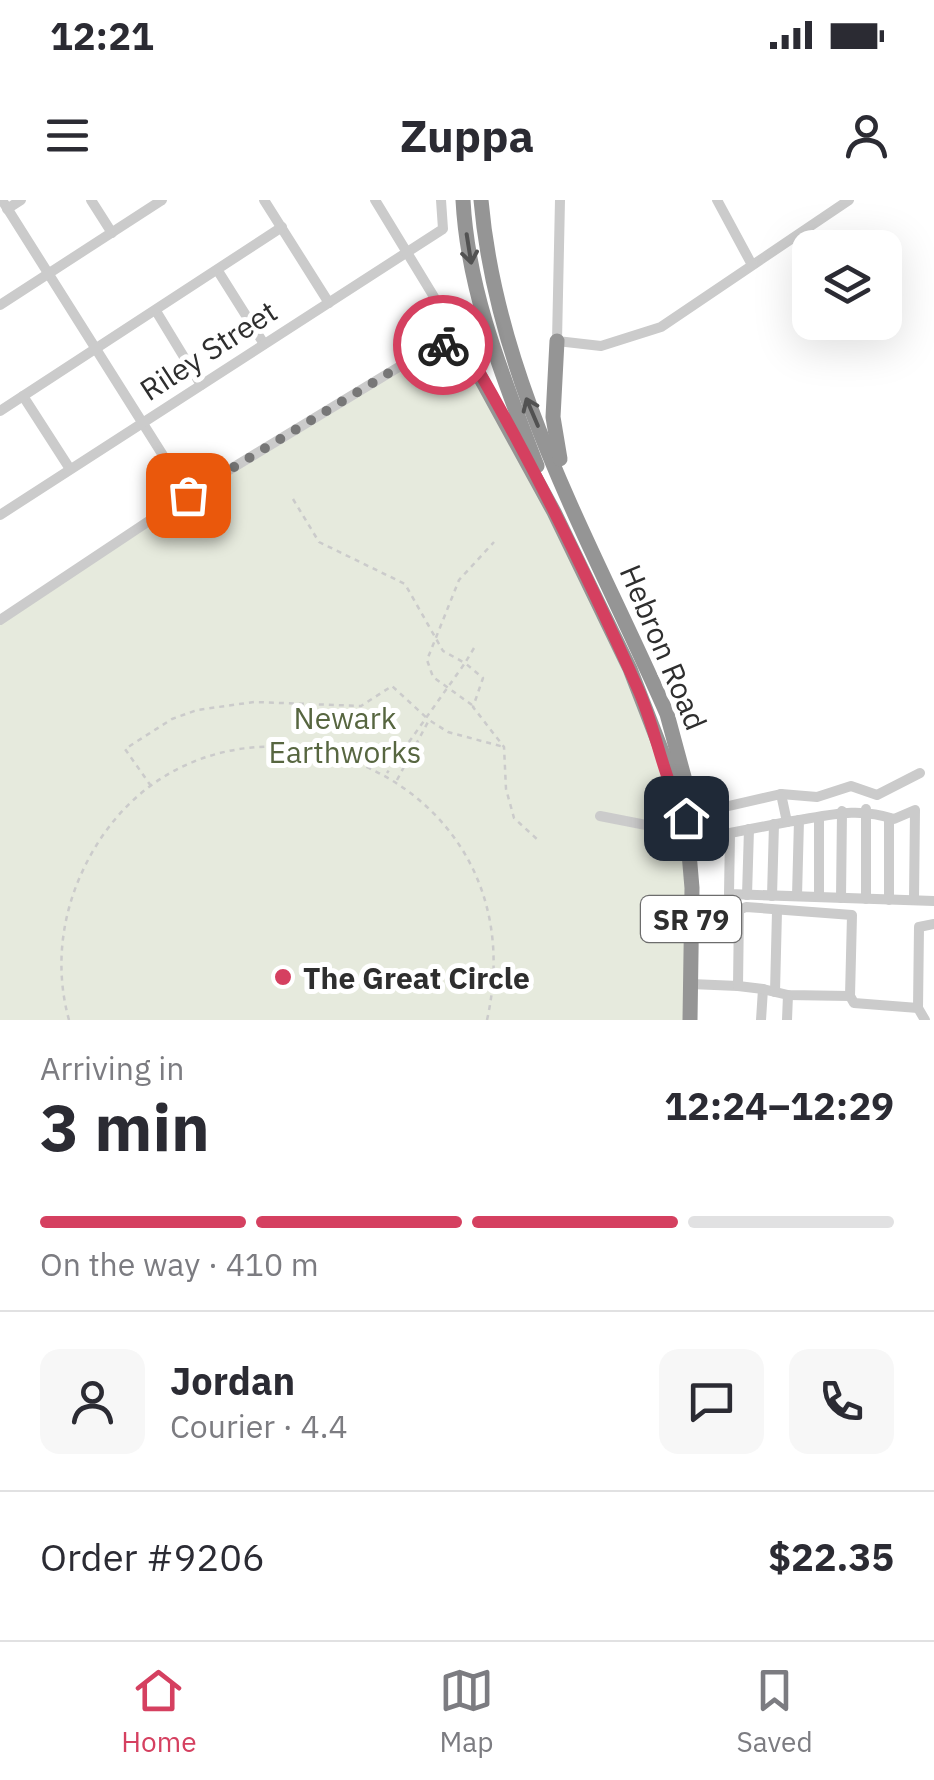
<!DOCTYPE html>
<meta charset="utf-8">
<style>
:root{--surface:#fff;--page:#f7f7f7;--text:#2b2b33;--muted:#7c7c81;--line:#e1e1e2;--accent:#d54060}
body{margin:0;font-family:"IBM Plex Sans",sans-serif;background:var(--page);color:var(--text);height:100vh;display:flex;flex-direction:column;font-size:38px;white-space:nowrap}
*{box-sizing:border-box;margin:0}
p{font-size:32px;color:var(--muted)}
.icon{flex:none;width:55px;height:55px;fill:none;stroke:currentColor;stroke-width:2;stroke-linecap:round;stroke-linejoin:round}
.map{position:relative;height:820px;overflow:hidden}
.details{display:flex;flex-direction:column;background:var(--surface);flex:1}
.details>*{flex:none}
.buttons{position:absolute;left:792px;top:30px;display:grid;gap:20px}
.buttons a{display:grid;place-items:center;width:110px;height:110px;border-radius:20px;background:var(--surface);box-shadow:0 10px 40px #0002;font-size:50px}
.pin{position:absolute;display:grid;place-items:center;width:85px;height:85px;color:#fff;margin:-42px;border-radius:20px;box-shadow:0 5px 15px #0006}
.courier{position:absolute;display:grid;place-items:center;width:100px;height:100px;margin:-50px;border:8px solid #d54060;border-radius:50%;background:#fff;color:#222;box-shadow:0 2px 12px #0007}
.headline em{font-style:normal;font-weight:700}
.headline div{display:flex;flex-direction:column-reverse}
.headline{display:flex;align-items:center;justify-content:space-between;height:170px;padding:0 40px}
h1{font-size:65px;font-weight:700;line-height:75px}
.bar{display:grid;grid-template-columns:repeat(4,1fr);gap:15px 10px;align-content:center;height:120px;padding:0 40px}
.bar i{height:12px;border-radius:8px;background:var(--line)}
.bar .active{background:var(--accent)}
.bar p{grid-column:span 4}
.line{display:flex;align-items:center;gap:25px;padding:0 40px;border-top:2px solid var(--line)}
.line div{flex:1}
.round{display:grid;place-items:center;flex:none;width:105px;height:105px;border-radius:20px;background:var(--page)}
.status{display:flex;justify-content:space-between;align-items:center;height:70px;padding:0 50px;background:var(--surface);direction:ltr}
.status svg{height:28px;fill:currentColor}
header{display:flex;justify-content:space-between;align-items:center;height:130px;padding:0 40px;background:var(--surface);font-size:45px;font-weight:700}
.tabs{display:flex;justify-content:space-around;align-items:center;height:140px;border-top:2px solid var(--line);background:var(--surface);font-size:28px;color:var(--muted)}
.tabs a{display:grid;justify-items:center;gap:5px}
.tabs .active{color:var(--accent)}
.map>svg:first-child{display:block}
.green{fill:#e6eadd}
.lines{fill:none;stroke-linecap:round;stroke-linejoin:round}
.path{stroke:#cbcbcb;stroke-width:2.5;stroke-dasharray:5 5;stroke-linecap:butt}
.minor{stroke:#cbcbcb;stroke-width:10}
.highway{stroke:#959595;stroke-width:15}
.oneway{stroke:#525252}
.done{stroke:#777;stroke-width:10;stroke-dasharray:0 18}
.route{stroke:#d54060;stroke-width:12}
.poi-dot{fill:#d54060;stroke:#fff;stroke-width:4}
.labels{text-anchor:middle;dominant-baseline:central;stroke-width:10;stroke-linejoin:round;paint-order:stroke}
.shield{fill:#fff;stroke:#6d6d6d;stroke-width:2.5}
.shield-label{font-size:28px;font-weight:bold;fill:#2e2e2e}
.street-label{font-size:30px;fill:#2e2e2e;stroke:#fff}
.park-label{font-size:30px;fill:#576640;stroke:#fff}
.poi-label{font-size:30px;font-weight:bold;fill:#2e2e2e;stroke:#fff;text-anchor:start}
</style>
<div class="status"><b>12:21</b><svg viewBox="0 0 49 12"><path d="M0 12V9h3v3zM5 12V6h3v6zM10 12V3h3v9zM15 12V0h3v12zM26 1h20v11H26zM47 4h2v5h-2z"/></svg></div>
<header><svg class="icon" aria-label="menu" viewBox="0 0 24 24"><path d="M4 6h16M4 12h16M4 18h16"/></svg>Zuppa<svg class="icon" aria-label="person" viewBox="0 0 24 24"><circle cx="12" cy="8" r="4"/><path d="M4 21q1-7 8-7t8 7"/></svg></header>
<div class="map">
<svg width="934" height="820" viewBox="0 0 934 820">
<rect width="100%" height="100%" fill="#fff"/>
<polygon class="green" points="456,133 554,312 686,618 690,820 0,820 0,420 188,295"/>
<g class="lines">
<g class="path">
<polyline points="293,299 319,342 405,384 443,451 465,463 387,573"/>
<polyline points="474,448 465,463 483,478 473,507 504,547 506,589 514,618 538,640"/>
<polyline points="472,505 433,477 427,460 459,380 494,342"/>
<polyline points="397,580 429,520 448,532 504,547"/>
<polyline points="151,586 125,549 172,519 197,510 254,502 361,506 392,486 429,520"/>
<path d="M69 820C56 773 60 724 79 679 182 437 547 552 487 820"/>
</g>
<g class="minor">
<polyline points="2,0 188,295"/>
<polyline points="91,0 112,33"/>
<polyline points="264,0 329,103"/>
<polyline points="560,0 557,141 601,146 661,127 849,0"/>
<polyline points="717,0 751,63"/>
<polyline points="7,9 21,0"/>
<polyline points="218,71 264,144"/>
<polyline points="0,105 162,0"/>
<polyline points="156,111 201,185"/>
<polyline points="23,196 70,269"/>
<polyline points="0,211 282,27"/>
<polyline points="0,315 443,29 441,0"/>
<polyline points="0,420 188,295 407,162 445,144 456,133 375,0"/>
<polyline points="781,594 787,622 730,633 729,694 934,701"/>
<polyline points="600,616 646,625 781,594 817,597 851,586 877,595 920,573"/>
<path d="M787 622C827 616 856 606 894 619L915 610 914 700"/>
<polyline points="747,695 749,629"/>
<polyline points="772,696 774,624"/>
<polyline points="797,696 799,620"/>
<polyline points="819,697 819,617"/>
<polyline points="841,698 842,611"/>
<polyline points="866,699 866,609"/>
<polyline points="889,700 889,618"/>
<polyline points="691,784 738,786 739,710 746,707 852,715 850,796 854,803 918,808"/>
<polyline points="738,786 763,789 761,820"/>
<polyline points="763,789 788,795 850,796"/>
<polyline points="775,792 777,711"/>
<polyline points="787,820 788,795"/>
<polyline points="925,820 918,808 919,727 934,724"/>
</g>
<g class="highway">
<path d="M463 0C468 94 504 179 537 266"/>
<path d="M481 0C497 184 594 347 667 514L690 599 686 618 692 688 690 820"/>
<polyline points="456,133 554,312 630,469 668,567 675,600 686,618"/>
<polyline points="557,141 553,217 560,259"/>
</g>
</g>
<defs><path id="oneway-shaft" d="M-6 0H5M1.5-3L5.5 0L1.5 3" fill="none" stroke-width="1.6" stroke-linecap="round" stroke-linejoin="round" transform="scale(2.5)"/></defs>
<g class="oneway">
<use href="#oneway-shaft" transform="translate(469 49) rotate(81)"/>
<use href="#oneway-shaft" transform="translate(532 212) rotate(-113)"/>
</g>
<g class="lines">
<polyline class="done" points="188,295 407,162 443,145"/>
<path class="route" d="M443 145 456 133C525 246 584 368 638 489 656 528 664 584 686 618"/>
</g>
<circle class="poi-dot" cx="283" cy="777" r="10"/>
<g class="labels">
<rect class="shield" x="641" y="696" width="100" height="46" rx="8"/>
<g class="shield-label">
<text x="691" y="719">SR 79</text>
</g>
<g class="street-label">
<text transform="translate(208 150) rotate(-33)">Riley Street</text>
<text transform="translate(664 447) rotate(67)">Hebron Road</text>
</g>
<g class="park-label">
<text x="345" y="517">Newark<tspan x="345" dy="34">Earthworks</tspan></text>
</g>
<g class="poi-label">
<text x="303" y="777">The Great Circle</text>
</g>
</g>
</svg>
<div class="buttons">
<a><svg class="icon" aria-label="layers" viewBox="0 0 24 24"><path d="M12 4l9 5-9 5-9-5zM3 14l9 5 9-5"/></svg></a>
</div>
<div class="pin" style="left:188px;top:295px;background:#ea580c"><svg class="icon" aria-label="bag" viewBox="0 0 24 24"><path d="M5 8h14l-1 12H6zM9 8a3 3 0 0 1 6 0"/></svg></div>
<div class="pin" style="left:686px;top:618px;background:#1f2937"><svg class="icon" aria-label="home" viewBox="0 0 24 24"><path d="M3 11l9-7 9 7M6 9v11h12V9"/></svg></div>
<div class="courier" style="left:443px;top:145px"><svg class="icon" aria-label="bike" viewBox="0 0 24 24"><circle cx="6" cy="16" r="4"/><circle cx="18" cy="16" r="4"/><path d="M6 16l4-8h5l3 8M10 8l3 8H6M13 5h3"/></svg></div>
</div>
<section class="details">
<div class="headline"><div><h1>3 min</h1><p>Arriving in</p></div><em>12:24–12:29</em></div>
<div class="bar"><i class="active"></i><i class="active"></i><i class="active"></i><i></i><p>On the way · 410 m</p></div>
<div class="line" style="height:180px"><a class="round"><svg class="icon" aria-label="person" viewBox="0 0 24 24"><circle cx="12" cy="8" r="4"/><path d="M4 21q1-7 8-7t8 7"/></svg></a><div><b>Jordan</b><p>Courier · 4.4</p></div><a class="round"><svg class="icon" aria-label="chat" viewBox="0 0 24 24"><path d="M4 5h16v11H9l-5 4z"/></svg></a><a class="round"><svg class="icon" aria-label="phone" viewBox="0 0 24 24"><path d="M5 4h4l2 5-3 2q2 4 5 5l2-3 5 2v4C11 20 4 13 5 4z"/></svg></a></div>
<div class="line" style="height:130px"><div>Order #9206</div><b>$22.35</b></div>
</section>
<nav class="tabs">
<a class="active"><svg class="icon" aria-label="home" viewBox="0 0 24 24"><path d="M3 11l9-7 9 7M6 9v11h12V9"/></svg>Home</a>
<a><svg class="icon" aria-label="map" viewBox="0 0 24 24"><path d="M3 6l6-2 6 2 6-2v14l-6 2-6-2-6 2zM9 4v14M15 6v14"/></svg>Map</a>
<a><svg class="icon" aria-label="saved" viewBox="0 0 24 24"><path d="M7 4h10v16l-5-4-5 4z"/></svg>Saved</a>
</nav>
